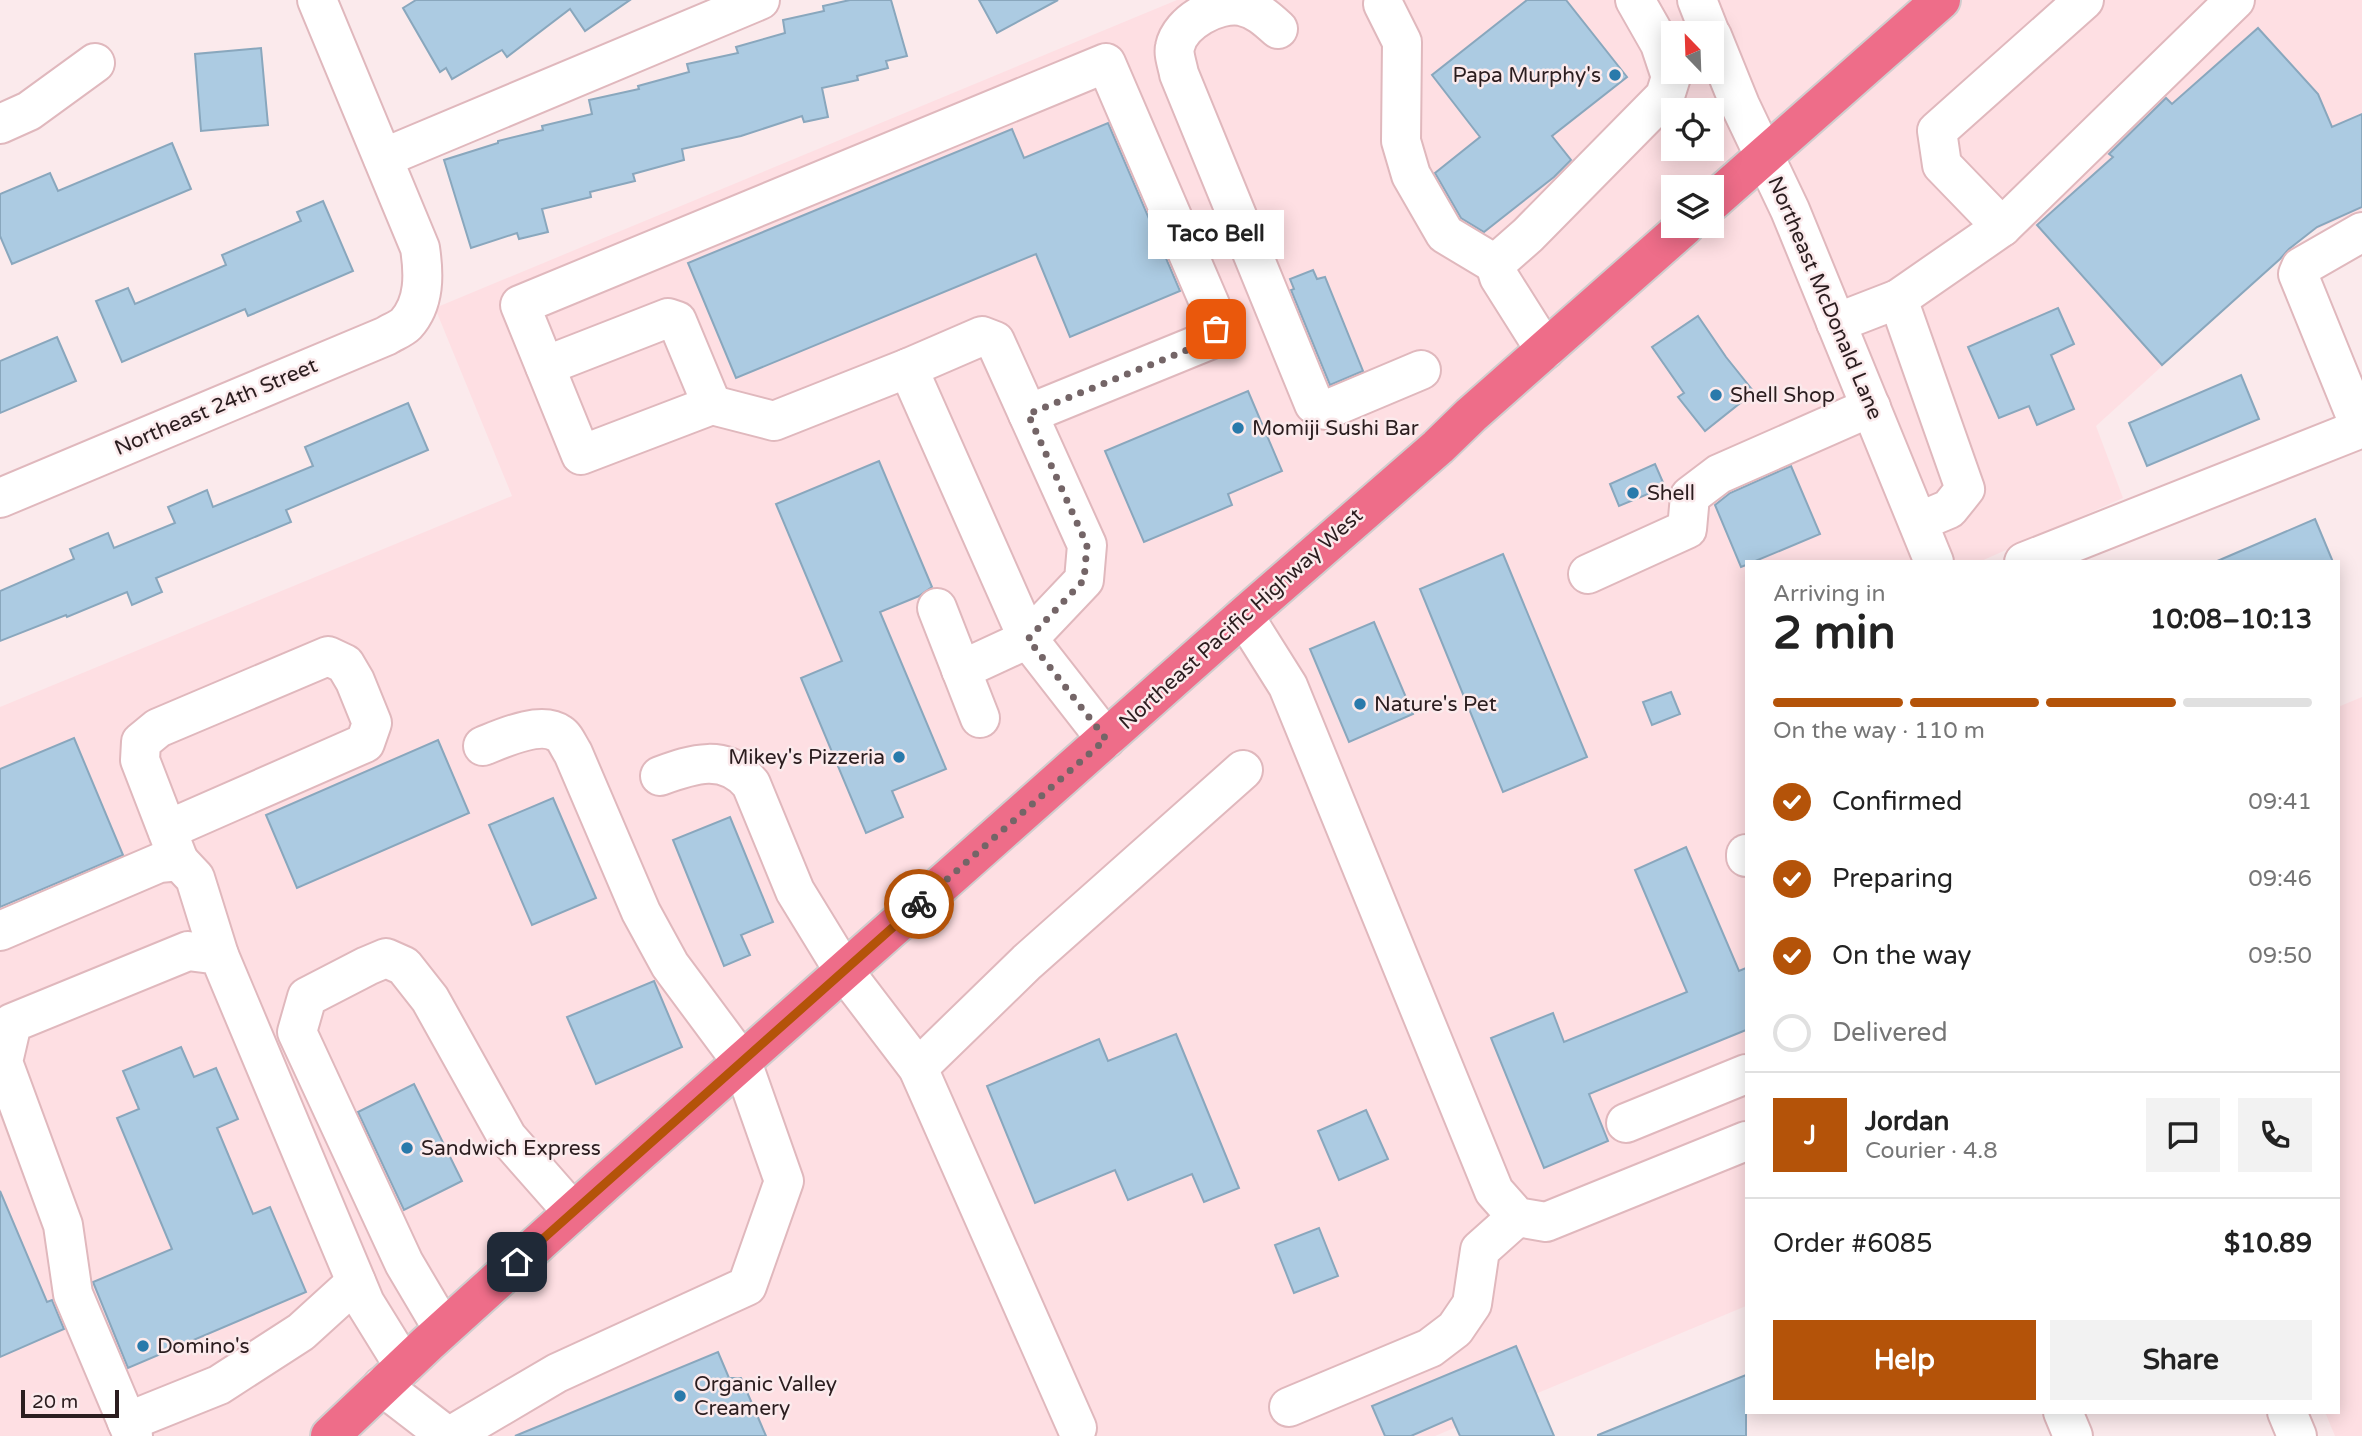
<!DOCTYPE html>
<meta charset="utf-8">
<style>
:root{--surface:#fff;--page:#f2f2f2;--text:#222;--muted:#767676;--line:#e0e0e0;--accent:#b45309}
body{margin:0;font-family:"Varela Round",sans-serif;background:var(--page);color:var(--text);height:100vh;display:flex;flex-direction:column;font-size:26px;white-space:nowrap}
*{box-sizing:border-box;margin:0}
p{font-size:23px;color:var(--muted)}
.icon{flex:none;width:38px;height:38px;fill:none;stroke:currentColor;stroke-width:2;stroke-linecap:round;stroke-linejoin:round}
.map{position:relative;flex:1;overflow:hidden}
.sheet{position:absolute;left:1745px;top:560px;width:595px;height:854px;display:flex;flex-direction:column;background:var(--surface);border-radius:0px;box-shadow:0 4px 18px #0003}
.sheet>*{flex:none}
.needle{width:46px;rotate:337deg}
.buttons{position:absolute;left:1661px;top:21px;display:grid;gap:14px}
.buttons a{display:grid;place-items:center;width:63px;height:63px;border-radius:0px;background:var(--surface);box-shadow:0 4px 18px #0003;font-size:35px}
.scale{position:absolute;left:21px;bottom:18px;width:98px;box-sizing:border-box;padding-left:7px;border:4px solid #2b1d1f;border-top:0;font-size:19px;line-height:24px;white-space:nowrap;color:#2b1d1f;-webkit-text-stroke:5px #fbeaec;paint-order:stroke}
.pin{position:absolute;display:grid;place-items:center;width:60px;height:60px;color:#fff;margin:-30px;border-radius:14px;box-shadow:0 4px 10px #0006}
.courier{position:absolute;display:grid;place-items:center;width:70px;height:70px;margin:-35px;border:5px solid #b45309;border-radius:50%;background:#fff;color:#222;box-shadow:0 2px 9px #0007}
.bubble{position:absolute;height:49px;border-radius:0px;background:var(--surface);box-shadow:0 4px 18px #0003;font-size:23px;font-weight:700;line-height:49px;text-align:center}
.summary em{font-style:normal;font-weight:700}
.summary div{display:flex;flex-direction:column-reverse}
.summary{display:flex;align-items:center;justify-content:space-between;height:119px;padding:0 28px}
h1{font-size:46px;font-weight:700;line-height:52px}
.bar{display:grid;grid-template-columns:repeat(4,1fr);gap:10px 7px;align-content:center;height:84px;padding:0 28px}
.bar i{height:9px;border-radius:5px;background:var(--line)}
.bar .active{background:var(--accent)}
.bar p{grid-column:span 4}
.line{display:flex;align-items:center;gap:18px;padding:0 28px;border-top:2px solid var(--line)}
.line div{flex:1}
.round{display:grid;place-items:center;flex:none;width:74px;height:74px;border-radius:0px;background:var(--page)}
ol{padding:0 28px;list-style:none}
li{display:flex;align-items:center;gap:21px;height:77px}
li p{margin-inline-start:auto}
li .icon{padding:7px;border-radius:50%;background:var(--accent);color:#fff;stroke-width:4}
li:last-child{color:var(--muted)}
li i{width:38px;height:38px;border:4px solid var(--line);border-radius:50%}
.button{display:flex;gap:14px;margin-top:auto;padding:14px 28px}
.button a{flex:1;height:80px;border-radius:0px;background:var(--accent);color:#fff;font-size:28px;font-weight:700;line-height:80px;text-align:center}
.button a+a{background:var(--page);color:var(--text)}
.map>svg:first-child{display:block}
.built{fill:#fedfe3;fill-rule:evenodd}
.building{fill:#accbe2;stroke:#89a7bd;stroke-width:2}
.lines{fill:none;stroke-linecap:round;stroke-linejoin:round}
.minor-casing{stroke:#e0b8bd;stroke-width:42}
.highway-casing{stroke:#d0cdce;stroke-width:42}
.minor{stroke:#fff;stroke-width:38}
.highway{stroke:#ee6d89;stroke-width:38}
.done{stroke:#746567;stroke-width:7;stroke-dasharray:0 12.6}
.route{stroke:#b45309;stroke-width:9}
.poi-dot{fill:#297aab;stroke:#fbeaec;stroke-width:2.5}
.labels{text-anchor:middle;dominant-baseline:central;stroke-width:5;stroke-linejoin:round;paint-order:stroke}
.poi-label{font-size:21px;fill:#2b1d1f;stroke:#fbeaec;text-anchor:start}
.street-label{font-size:21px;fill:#2b1d1f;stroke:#fbeaec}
</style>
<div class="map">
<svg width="2362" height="1436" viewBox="0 0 2362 1436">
<rect width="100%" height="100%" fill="#fbeaec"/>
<g class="built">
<path d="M1177 0H2362V210L2310 232 2096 426 2123 498 1979 562H1746V1306L1435 1436H0V707L512 496 435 308ZM1673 33H1712V72H1673ZM1673 110H1712V149H1673ZM1673 187H1712V226H1673Z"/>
<polygon points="2362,697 2362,1436 2335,1436 2325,1412 2338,1412 2338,707"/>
</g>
<g class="building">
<polygon points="416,0 630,0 585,31 570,9 507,57 502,50 452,79 446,68 440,72 403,8"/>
<polygon points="850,0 891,0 907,56 886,61 888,68 857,76 858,80 822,88 828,117 804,122 802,116 741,136 682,149 684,160 633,174 635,181 590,192 591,197 542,209 548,232 519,239 517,233 471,248 444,160 498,143 498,141 543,130 542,126 592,114 589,100 639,89 638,86 689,72 687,64 738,53 736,47 785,33 783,20 824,11 823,6"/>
<polygon points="979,0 1058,0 997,33"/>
<polygon points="1527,0 1566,0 1627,77 1552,136 1571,160 1554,177 1484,232 1461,218 1435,173 1480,137 1432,75"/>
<polygon points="2258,28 2318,94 2332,127 2362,114 2362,207 2317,227 2289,249 2280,259 2162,365 2037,225 2113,157 2109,154 2166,98 2172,104"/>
<polygon points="261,48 268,125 201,131 195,54"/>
<polygon points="1108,123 1180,291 1070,337 1036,254 736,378 688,263 1012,129 1024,158"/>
<polygon points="172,143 191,189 12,264 0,236 0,194 50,173 58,191"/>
<polygon points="323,201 353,271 248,316 245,309 122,362 96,301 128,288 135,304 226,265 222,255 301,221 297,212"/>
<polygon points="1313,270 1317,279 1325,277 1363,371 1330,385 1291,290 1294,289 1290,279"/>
<polygon points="2058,308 2074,344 2051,355 2074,409 2037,425 2029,406 1999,418 1968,347"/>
<polygon points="1698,316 1726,357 1754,392 1705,431 1678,397 1684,393 1652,347"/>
<polygon points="57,337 76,381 0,413 0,361"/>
<polygon points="2241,375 2259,419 2147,466 2129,423"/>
<polygon points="1248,391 1282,471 1228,494 1232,505 1144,542 1105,451"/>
<polygon points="408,403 428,450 286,510 291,522 156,578 162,592 132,605 127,592 67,617 66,615 0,641 0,591 74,559 70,549 108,533 114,548 175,523 168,507 207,490 213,507 313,466 305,447"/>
<polygon points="879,461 932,587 919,596 880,612 946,769 892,791 903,817 866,833 801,678 842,661 776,504"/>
<polygon points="1655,464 1665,487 1619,506 1610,484"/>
<polygon points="1791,466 1820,534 1753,562 1746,562 1746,565 1741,567 1715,505 1730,493"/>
<polygon points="2315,519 2333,562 2215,562"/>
<polygon points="1503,554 1587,757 1503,792 1420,589"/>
<polygon points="1374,622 1413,714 1349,742 1310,649"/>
<polygon points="1671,692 1680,714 1652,725 1643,702"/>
<polygon points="74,738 123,855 0,907 0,769"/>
<polygon points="438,740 469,813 297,888 266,815"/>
<polygon points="553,798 596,898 532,925 489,825"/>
<polygon points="730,817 773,922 741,935 750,955 724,966 673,840"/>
<polygon points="1686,847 1739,971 1746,968 1746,1030 1589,1094 1608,1141 1544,1168 1491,1038 1553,1013 1564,1042 1687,992 1635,870"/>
<polygon points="654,981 682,1047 596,1084 567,1017"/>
<polygon points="1176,1034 1239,1188 1204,1202 1192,1174 1128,1200 1115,1170 1035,1203 987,1086 1099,1039 1108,1061"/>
<polygon points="181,1047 194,1077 216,1068 238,1119 217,1128 253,1214 270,1207 306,1292 128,1368 93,1282 172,1249 117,1118 139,1109 123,1071"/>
<polygon points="414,1084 462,1181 404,1210 358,1112"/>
<polygon points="1366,1110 1388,1159 1339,1180 1318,1131"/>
<polygon points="0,1191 47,1302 52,1300 64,1329 0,1357"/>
<polygon points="1319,1228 1338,1276 1294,1293 1275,1245"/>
<polygon points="1516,1346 1554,1436 1460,1436 1452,1418 1411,1436 1385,1436 1372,1406"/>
<polygon points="718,1352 729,1378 741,1378 766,1436 515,1436"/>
<polygon points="1746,1375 1746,1436 1598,1436 1598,1435"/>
</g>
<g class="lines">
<defs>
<g id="minor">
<polyline points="1697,0 1710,33"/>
<polyline points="1383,4 1402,42 1401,141 1411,175 1445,234 1495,264"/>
<path d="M1278 29C1267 19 1256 9 1241 6 1217 2 1180 22 1175 47 1173 54 1178 67 1179 74L1314 404 1326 410 1421 370"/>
<polyline points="1712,36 1740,105 1790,210 1934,562"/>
<polyline points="0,124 29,111 95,63"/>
<polyline points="383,158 760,0"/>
<polyline points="2002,227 1942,165 1937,131 2084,0"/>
<polyline points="1898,299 1965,489 1949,509 1918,522"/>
<polyline points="1836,323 1898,299 2002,227 2235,0"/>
<polyline points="1545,350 1499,277 1495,264 1528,235 1665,96 1671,77 1660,44 1635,0"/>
<polyline points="545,366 668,318 677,321 712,405"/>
<polyline points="908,368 982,336 995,341 1087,545 1084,580 1028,639 961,670"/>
<polyline points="1028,414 1212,339 1216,329 1214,314 1106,63 520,305 581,455 712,405 774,421 908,368 1028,639 1106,739"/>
<polyline points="2361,429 2298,274 2301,267 2362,232"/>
<path d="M0 498 386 336C392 332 401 329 406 324 425 303 424 274 420 248L317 0"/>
<polyline points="2024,562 2362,428"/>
<polyline points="1588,574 1687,529 1690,496 1719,474 1871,407"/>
<polyline points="937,608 980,718"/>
<polyline points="1244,616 1288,686 1494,1191 1517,1217 1546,1222 1746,1141"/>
<path d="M660 776C693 764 725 753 751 784L795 891 844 971 918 1068 1077 1428"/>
<polyline points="167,830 365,743 372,723 355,681 345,664 328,656 158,728 141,742 140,760 179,861"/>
<polyline points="1746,854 1746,857"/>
<polyline points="0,931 159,863 179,861 195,878 219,955"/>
<polyline points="918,1068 1027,962 1243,770"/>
<polyline points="1626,1123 1746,1074"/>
<polyline points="443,1329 404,1263 297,1032 307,997 367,966 386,958 404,966 430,999 507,1137 573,1212"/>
<polyline points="382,1386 447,1436"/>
<polyline points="1289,1407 1430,1348 1455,1329 1472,1304 1480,1250 1517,1217"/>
<polyline points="2063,1412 2073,1436"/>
<polyline points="2287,1412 2297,1436"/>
<polyline points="127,1422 219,1385 301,1332 356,1282"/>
<polyline points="133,1436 73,1294 63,1225 3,1062 12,1023 188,951 219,955 365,1303 404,1366"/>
<path d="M450 1436 557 1373 747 1286 784 1181 742 1062 670 965 641 912 573 753C569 747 565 737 560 734 541 720 501 739 483 746"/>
</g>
<g id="highway">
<polyline points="1712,202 1941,0"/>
<polyline points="330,1436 427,1344 605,1183 1244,616 1438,447 1471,415 1685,226"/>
</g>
</defs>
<use href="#minor" class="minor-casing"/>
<use href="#highway" class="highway-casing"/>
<use href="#minor" class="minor"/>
<use href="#highway" class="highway"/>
</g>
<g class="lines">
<polyline class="done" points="919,904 1106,739 1028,639 1084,580 1087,545 1028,414 1212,340 1216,329"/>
<polyline class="route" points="517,1262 919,904"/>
</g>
<g class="poi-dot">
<circle cx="1615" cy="75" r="7"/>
<circle cx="1716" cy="395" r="7"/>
<circle cx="1238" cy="428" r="7"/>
<circle cx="1633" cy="493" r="7"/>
<circle cx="1360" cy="704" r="7"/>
<circle cx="899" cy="757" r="7"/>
<circle cx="407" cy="1148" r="7"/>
<circle cx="143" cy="1346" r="7"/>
<circle cx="680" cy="1396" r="7"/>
</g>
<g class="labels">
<g class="poi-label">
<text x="1601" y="75" text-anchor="end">Papa Murphy's</text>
<text x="1730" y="395">Shell Shop</text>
<text x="1252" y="428">Momiji Sushi Bar</text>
<text x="1647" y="493">Shell</text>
<text x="1374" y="704">Nature's Pet</text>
<text x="885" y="757" text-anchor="end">Mikey's Pizzeria</text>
<text x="421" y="1148">Sandwich Express</text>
<text x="157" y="1346">Domino's</text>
<text x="694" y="1384">Organic Valley<tspan x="694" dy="24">Creamery</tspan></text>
</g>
<g class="street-label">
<text transform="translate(1825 298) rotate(67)">Northeast McDonald Lane</text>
<text transform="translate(216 407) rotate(-23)">Northeast 24th Street</text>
<text transform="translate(1241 619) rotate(-42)">Northeast Pacific Highway West</text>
</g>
</g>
</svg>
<div class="buttons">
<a><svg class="needle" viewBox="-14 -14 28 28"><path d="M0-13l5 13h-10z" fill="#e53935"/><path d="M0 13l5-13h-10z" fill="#767676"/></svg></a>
<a><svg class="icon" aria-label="locate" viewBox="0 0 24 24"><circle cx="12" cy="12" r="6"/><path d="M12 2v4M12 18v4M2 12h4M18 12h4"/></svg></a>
<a><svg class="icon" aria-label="layers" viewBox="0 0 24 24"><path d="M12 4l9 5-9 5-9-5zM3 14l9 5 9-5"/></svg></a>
</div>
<div class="scale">20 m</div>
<div class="pin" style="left:1216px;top:329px;background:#ea580c"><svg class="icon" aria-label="bag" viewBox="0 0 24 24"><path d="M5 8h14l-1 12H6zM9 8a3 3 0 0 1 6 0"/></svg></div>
<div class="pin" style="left:517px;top:1262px;background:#1f2937"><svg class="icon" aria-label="home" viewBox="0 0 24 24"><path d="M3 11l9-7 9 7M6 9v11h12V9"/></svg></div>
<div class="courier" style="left:919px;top:904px"><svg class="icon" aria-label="bike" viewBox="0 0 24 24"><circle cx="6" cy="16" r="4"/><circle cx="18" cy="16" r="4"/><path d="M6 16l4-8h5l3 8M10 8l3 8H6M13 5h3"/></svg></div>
<div class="bubble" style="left:1148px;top:210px;width:136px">Taco Bell</div>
<section class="sheet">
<div class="summary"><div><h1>2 min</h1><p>Arriving in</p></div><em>10:08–10:13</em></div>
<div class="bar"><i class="active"></i><i class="active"></i><i class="active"></i><i></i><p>On the way · 110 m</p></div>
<ol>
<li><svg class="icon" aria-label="check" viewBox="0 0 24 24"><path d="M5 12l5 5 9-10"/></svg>Confirmed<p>09:41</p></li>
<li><svg class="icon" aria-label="check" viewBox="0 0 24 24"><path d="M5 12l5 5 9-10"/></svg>Preparing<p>09:46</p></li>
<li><svg class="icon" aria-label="check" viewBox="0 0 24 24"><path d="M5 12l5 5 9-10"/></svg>On the way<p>09:50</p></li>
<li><i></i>Delivered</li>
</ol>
<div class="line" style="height:126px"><b class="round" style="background:var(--accent);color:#fff">J</b><div><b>Jordan</b><p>Courier · 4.8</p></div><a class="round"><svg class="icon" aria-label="chat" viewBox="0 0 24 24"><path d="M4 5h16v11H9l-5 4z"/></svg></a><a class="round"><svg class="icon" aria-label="phone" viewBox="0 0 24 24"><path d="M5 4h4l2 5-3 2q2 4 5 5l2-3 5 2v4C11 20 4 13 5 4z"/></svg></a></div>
<div class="line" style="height:91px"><div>Order #6085</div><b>$10.89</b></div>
<div class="button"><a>Help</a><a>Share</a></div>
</section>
</div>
